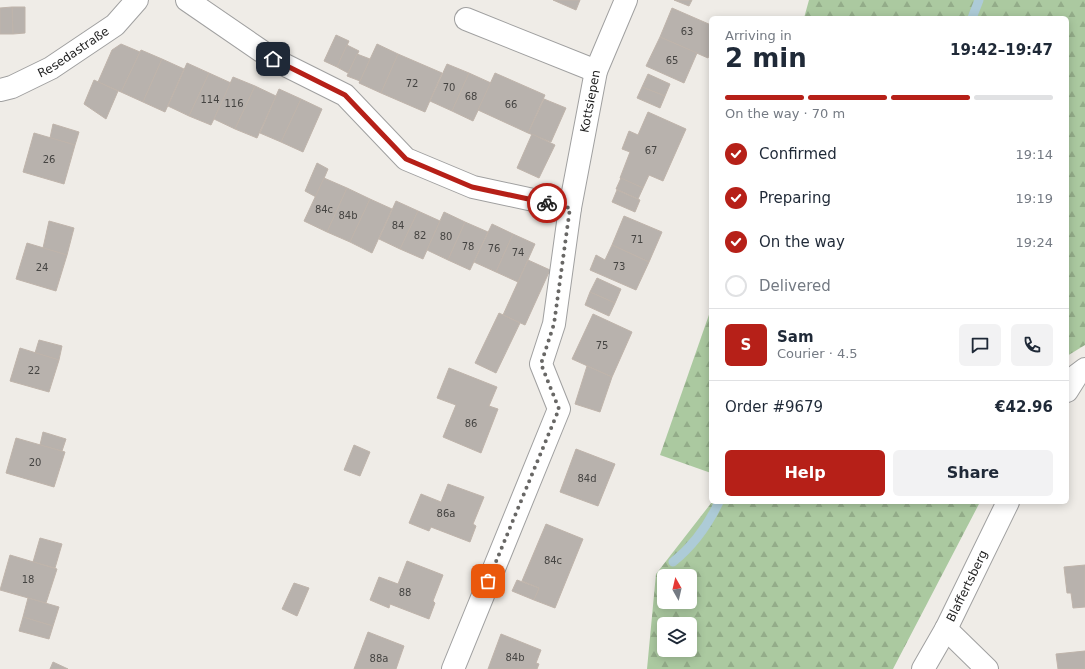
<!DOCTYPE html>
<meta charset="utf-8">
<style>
:root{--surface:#fff;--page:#f2f2f3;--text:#1f2937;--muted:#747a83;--line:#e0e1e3;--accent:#b62018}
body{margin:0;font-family:"DejaVu Sans",sans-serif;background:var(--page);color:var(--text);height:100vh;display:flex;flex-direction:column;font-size:15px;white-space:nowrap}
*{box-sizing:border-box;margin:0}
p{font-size:13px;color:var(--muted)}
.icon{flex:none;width:22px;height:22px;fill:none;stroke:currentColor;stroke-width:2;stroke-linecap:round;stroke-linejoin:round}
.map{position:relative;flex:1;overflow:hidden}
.panel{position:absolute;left:709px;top:16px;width:360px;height:488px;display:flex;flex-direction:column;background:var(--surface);border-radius:6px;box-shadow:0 2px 10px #0003}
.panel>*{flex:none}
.needle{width:26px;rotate:352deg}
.fabs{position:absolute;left:657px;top:569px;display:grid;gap:8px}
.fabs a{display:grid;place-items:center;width:40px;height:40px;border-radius:6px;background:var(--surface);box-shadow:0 2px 10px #0003;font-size:20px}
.pin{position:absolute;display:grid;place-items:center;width:34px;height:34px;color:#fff;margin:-17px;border-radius:8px;box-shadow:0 2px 6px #0006}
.courier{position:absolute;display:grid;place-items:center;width:40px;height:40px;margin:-20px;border:3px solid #b62018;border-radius:50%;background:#fff;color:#222;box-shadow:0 1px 5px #0007}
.summary em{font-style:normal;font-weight:600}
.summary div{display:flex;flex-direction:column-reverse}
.summary{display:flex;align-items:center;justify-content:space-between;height:68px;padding:0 16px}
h1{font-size:26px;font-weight:600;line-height:30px}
.bar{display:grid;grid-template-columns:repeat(4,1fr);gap:6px 4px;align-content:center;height:48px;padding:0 16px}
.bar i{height:5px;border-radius:3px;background:var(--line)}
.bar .selected{background:var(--accent)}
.bar p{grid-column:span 4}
.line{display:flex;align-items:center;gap:10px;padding:0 16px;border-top:1px solid var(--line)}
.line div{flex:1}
.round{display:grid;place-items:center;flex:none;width:42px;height:42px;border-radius:6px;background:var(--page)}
ol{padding:0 16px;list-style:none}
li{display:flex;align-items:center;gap:12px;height:44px}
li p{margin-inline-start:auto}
li .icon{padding:4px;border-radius:50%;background:var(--accent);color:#fff;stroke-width:4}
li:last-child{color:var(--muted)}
li i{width:22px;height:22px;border:2px solid var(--line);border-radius:50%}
.primary-button{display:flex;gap:8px;margin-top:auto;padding:8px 16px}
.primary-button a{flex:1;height:46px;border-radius:6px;background:var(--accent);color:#fff;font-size:16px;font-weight:600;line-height:46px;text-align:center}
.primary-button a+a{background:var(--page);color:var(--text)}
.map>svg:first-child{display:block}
.forest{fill:url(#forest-firs);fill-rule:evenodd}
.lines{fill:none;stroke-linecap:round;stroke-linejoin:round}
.stream{stroke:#adcbd7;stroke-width:9}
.building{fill:#b8b2ad;stroke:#bfb4ab}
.minor-casing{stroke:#a0a0a0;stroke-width:24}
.minor{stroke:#fff;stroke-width:22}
.done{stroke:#686765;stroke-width:4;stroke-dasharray:0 7.2}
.route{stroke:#b62018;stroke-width:5}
.labels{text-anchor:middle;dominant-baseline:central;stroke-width:4;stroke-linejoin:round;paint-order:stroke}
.number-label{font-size:10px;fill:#454442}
.street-label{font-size:12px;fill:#1f1f1f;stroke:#fff}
</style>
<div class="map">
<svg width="1085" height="669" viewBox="0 0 1085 669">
<defs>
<pattern id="forest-firs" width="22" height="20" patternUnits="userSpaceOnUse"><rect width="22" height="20" fill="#abc9a0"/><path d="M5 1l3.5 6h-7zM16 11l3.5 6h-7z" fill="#93ac89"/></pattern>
</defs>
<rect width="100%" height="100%" fill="#efece7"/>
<g class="forest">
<polygon points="809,0 1085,0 1085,345 1067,356 1067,18 804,18"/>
<polygon points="711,309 711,473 660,455"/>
<path d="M712 502H980L893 669H647L656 574ZM664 576H690V602H664ZM664 624H690V650H664Z"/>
</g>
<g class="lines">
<g class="stream">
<polyline points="972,18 979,0"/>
<path d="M673 562C693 546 708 525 719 502"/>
</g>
</g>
<g class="building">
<polygon points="553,0 580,0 576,10"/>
<polygon points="674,0 692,0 689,6"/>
<polygon points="12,7 25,7 25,33 13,34"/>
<polygon points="12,7 13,34 0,34 0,8"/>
<polygon points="672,8 711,25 711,52 708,58 660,37"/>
<polygon points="336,35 349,41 337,67 324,61"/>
<polygon points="660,37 697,53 684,83 646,66"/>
<polygon points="121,44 140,52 121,92 98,82 112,50"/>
<polygon points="377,44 398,54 381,93 359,83"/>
<polygon points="347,45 359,51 348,73 337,67"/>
<polygon points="141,50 162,59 143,102 121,92"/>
<polygon points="357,54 370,59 360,81 347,76"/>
<polygon points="398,54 442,73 425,112 381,93"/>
<polygon points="162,59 184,69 165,112 143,102"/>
<polygon points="187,63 209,73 189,116 168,106"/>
<polygon points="447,64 469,73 452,111 430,101"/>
<polygon points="209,73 231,83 211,125 189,116"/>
<polygon points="469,73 491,83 473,121 452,111"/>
<polygon points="495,73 545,95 528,133 478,110"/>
<polygon points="648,74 670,84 665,96 642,87"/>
<polygon points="233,77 255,86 235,129 214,119"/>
<polygon points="94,80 118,91 106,119 84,104"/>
<polygon points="255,86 276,96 257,138 235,129"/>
<polygon points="642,87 665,96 660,108 637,98"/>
<polygon points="279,89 301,99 281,142 260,133"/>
<polygon points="301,99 322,109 303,152 281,142"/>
<polygon points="544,99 566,108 551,142 528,133"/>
<polygon points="648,112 686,129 663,181 649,175 643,188 620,178 630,152 622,149 629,131 638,135"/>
<polygon points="53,124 79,132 75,145 50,138"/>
<polygon points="34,133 75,145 64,184 23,172"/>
<polygon points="532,134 555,145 539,178 517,168"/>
<polygon points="317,163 328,169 316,197 305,191"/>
<polygon points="324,178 347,188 327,232 304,221"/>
<polygon points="621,178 643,188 638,199 616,189"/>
<polygon points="347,188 370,199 350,242 327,232"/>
<polygon points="617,190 640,200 635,212 612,202"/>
<polygon points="370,199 392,209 372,253 350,242"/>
<polygon points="396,201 418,211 400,249 379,239"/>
<polygon points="418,211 440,221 423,259 400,249"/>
<polygon points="444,212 465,222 448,260 427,250"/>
<polygon points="624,216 662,232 649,262 612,245"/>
<polygon points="49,221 74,228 67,255 43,248"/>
<polygon points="465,222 488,232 470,270 448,260"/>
<polygon points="492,224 513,234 496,272 474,262"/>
<polygon points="513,234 535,244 518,282 496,272"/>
<polygon points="27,243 67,255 56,291 16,279"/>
<polygon points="612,245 649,262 636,290 590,270 596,255 605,260"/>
<polygon points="528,260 550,270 525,325 503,315"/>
<polygon points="597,278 621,289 615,303 590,292"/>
<polygon points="590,292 615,303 609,316 585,305"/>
<polygon points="499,313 520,323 496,373 475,363"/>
<polygon points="593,314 632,332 612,377 572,359"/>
<polygon points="39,340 62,346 59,360 35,353"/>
<polygon points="20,348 59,360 49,392 10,381"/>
<polygon points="587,366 612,377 600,412 575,404"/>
<polygon points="449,368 497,387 489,406 498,409 481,453 443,437 456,405 437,398"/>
<polygon points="43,432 66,439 62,451 40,445"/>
<polygon points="16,438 65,452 54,487 6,473"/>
<polygon points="354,445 370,452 360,476 344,470"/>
<polygon points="576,449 615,464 598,506 560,492"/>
<polygon points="448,484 484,497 473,524 476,526 470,542 431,527 429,531 409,523 421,494 441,502"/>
<polygon points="546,524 583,539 555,608 534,600 539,588 522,581"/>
<polygon points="40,538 62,544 55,568 33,562"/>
<polygon points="10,555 57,569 46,603 0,590"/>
<polygon points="407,561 443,575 433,601 435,603 429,619 390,604 389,608 370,600 379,577 398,584"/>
<polygon points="1085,565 1085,607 1073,608 1071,593 1067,593 1064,567"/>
<polygon points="517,580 539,588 534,600 512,591"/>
<polygon points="294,583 309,588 297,616 282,609"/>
<polygon points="28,598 59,607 53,626 23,617"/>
<polygon points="23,617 53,626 49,639 19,631"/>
<polygon points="368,632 404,646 396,669 354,669"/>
<polygon points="501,634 541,650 536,663 539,664 537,669 488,669"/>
<polygon points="1085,651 1085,669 1058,669 1056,654"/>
<polygon points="53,662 68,669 50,669"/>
</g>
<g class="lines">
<defs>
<g id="minor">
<polyline points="187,0 273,59 345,95 406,159 473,187 570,208"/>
<polyline points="466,19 596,71"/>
<path id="s1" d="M0 90 12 87 51 68 115 25 137 0"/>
<polyline points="1067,391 1077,375 1085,369"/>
<polyline points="946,629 987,669"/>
<path id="s2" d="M453 669 559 409 541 364 554 324 570 208 596 71 626 0"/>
<path id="s3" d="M923 669 946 629 1008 502"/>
</g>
</defs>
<use href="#minor" class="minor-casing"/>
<use href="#minor" class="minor"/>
</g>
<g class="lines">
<polyline class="done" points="488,581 559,409 541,364 554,324 570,208 547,203"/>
<polyline class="route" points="273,59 345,95 406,159 472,187 547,203"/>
</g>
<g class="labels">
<g class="number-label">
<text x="687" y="31">63</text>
<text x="672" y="60">65</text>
<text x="412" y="83">72</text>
<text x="449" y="87">70</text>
<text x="471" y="96">68</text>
<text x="210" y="99">114</text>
<text x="234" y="103">116</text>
<text x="511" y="104">66</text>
<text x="651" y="150">67</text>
<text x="49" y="159">26</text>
<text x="324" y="209">84c</text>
<text x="348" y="215">84b</text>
<text x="398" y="225">84</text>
<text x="420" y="235">82</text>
<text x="446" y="236">80</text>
<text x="637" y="239">71</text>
<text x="468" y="246">78</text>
<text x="494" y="248">76</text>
<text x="518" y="252">74</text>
<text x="619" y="266">73</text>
<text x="42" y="267">24</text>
<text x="602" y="345">75</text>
<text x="34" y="370">22</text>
<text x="471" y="423">86</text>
<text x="35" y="462">20</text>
<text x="587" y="478">84d</text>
<text x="446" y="513">86a</text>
<text x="553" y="560">84c</text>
<text x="28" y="579">18</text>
<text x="405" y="592">88</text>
<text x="515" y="657">84b</text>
<text x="379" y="658">88a</text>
</g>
<g class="street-label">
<text stroke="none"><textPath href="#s1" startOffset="83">Resedastraße</textPath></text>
<text stroke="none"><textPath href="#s2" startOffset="597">Kottsiepen</textPath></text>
<text stroke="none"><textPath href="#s3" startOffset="94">Blaffertsberg</textPath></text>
</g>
</g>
</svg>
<div class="fabs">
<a><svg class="needle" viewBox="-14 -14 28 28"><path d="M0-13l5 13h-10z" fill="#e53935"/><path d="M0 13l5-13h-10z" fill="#747a83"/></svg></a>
<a><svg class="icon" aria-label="layers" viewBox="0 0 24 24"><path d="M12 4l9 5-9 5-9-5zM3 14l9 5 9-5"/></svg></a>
</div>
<div class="pin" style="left:488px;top:581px;background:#ea580c"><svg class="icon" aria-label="bag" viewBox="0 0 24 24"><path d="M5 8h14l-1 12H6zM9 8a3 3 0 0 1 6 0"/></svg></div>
<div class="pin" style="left:273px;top:59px;background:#1f2937"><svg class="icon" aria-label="home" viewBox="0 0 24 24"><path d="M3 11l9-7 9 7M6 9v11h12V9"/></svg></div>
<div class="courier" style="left:547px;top:203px"><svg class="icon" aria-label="bike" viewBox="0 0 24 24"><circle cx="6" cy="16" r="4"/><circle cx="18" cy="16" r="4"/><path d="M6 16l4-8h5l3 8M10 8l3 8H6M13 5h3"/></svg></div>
<section class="panel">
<div class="summary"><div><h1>2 min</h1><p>Arriving in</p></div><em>19:42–19:47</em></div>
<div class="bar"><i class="selected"></i><i class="selected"></i><i class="selected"></i><i></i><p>On the way · 70 m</p></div>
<ol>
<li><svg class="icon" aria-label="check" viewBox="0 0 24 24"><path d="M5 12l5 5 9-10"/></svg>Confirmed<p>19:14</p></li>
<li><svg class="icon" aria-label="check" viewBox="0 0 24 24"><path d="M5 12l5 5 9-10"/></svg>Preparing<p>19:19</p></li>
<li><svg class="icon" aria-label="check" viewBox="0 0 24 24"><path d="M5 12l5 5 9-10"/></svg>On the way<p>19:24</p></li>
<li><i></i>Delivered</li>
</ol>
<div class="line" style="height:72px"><b class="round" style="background:var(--accent);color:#fff">S</b><div><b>Sam</b><p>Courier · 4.5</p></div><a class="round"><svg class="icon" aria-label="chat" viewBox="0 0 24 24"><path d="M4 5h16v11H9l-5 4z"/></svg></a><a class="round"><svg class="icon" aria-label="phone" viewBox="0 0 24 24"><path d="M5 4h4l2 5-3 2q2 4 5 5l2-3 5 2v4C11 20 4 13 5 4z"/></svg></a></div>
<div class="line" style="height:52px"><div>Order #9679</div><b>€42.96</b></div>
<div class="primary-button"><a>Help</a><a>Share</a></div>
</section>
</div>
